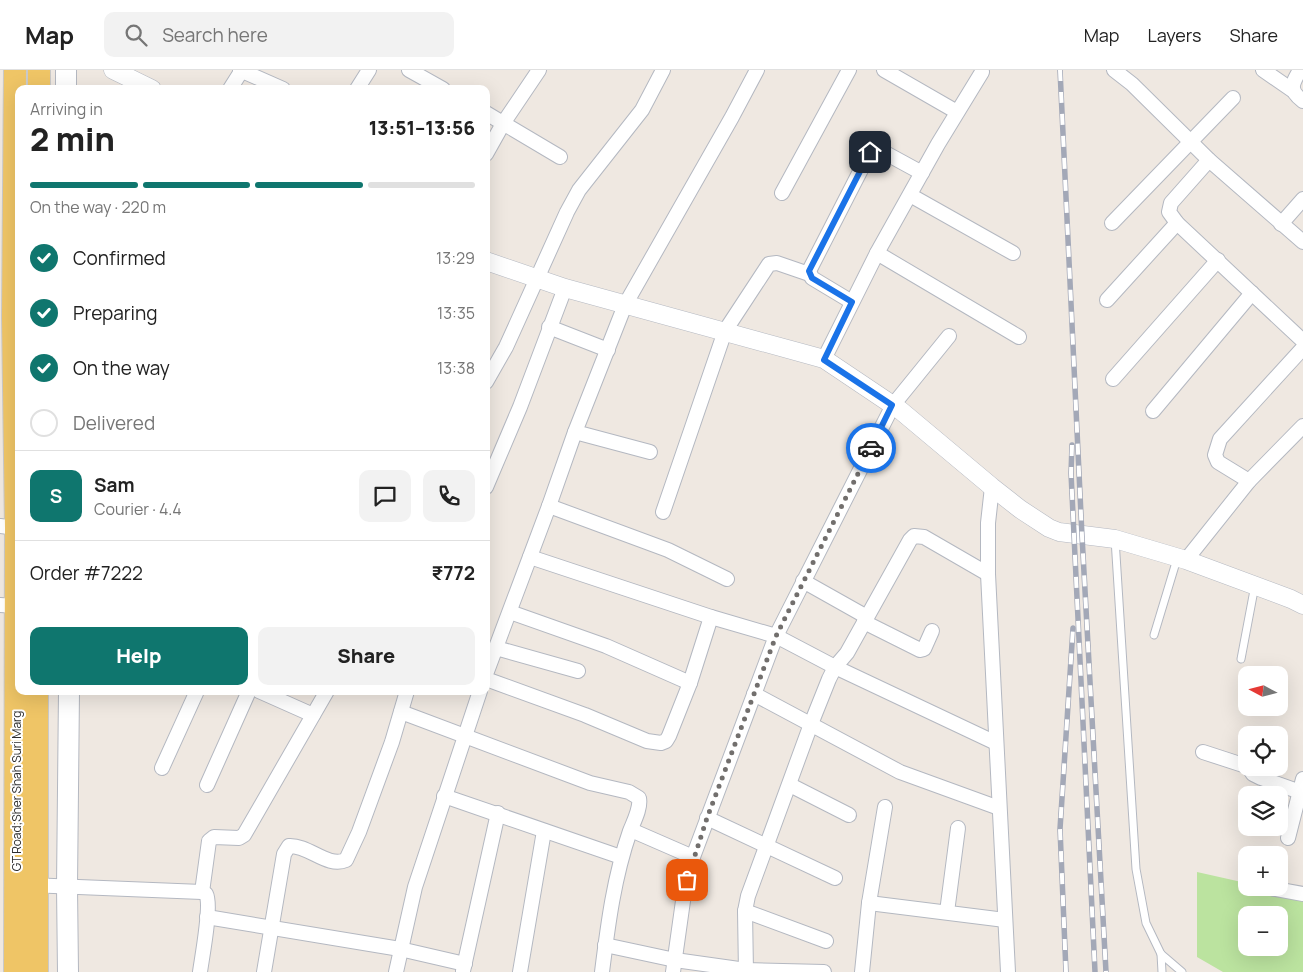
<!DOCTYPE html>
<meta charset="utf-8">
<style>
:root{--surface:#fff;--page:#f2f2f2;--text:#222;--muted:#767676;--line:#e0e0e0;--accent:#0f766e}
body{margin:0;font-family:Manrope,sans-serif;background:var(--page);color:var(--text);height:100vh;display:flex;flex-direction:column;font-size:19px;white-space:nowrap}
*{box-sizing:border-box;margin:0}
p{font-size:16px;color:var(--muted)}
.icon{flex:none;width:28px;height:28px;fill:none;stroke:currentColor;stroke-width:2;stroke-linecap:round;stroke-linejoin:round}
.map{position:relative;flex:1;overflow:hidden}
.panel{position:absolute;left:15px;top:15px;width:475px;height:610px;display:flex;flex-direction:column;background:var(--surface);border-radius:10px;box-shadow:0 5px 20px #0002}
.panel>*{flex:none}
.needle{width:32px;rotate:277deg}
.controls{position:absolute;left:1238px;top:596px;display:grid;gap:10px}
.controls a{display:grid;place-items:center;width:50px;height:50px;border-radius:10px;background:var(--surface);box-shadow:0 5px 20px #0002;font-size:25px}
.pin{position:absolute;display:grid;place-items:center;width:42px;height:42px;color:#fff;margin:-21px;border-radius:10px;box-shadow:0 2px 8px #0006}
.courier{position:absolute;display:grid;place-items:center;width:50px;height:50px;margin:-25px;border:4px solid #1a73e8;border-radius:50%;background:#fff;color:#222;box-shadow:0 1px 6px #0007}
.summary em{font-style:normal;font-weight:800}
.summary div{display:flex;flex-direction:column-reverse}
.summary{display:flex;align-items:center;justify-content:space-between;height:85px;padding:0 15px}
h1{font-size:32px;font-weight:800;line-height:38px}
.bar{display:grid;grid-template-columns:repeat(4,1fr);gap:8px 5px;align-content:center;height:60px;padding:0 15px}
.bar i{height:6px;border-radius:4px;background:var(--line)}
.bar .on{background:var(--accent)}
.bar p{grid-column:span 4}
.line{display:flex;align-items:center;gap:12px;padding:0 15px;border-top:1px solid var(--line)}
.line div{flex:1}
.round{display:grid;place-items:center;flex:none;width:52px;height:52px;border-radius:10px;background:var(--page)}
ol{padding:0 15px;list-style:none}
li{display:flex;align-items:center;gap:15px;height:55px}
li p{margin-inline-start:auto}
li .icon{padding:5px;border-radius:50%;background:var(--accent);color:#fff;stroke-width:4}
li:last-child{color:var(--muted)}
li i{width:28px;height:28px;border:2px solid var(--line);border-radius:50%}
.primary-button{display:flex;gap:10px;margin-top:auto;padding:10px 15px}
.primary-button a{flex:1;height:58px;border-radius:10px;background:var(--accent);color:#fff;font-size:20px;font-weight:800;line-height:58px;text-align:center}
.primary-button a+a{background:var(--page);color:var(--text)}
header{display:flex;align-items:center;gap:30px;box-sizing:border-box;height:70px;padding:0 25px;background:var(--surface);border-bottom:1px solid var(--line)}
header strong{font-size:24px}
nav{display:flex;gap:28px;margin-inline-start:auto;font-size:18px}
.search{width:350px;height:45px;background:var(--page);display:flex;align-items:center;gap:12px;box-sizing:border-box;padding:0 18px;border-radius:10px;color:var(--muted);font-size:19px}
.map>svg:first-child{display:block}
.green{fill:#bbe39f;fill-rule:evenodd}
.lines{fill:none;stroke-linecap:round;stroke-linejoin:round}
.service-casing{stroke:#b4b8c1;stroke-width:9}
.minor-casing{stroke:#b4b8c1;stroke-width:16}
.tertiary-casing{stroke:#b4b8c1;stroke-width:19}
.secondary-casing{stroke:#b4b8c1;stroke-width:22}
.primary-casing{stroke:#c9c9c9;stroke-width:24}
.service{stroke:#fff;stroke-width:7}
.minor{stroke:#fff;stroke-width:14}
.tertiary{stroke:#fff;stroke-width:18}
.secondary{stroke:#fff;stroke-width:20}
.primary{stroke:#efc566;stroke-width:22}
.rail-casing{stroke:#a3a8b7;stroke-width:5.5}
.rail{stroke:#fff;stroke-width:4;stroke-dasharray:11;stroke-linecap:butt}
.done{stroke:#726f6d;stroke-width:5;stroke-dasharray:0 9}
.route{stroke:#1a73e8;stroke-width:6}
.labels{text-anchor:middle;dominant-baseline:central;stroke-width:4;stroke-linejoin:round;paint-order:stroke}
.street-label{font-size:12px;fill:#2e2e2e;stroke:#fff}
</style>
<header>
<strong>Map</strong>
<div class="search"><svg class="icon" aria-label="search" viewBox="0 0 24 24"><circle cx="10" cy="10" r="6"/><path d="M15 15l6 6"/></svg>Search here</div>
<nav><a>Map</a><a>Layers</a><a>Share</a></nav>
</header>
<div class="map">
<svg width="1303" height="902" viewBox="0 0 1303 902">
<rect width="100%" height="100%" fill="#efe8e1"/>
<path class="green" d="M1197 802 1246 813V818H1266L1303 826V902H1223L1197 887ZM1246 845H1279V878H1246Z"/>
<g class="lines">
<defs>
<g id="service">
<polyline points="1115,469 1136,799 1146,853 1161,884 1182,902"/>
<polyline points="1154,565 1177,489"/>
<polyline points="1241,589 1255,515"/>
<polyline points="1161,884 1162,902"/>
</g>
<g id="minor">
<polyline points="240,0 283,19"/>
<polyline points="409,0 443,19"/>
<polyline points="884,0 957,42"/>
<polyline points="1114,0 1132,14 1209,90 1303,172"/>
<polyline points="1263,0 1292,20"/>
<path d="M1300 0C1292 14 1288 20 1303 31"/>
<polyline points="230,19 242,0"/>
<polyline points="357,19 369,0"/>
<polyline points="486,43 560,87"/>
<polyline points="486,84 504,52 539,0"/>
<polyline points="1209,90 1171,133 1169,142 1177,153 1303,271"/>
<polyline points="782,123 849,0"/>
<polyline points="910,125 1013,183"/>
<polyline points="1112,153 1233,28"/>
<polyline points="1281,154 1303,129"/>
<polyline points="877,183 1019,267"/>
<polyline points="1107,230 1177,153"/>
<polyline points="852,232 812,208 809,201 870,82 874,79 878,79 922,103"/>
<polyline points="549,257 608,280"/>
<polyline points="824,289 877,183 938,74 982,2"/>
<polyline points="1113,309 1218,190"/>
<polyline points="486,312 506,277 567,142 579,120 642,40 663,0"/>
<polyline points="1153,341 1252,223"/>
<polyline points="575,362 650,382"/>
<polyline points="1249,411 1218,392 1215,385 1220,369 1303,278"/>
<polyline points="486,417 520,337 565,218"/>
<polyline points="992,417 988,453 988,504 1008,902"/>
<polyline points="549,436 668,480 727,509"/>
<polyline points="663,442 725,261 769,194 777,193 809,204"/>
<polyline points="0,456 16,458"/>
<polyline points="530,487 711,547 776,566 835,597 996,673"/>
<polyline points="1186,490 1249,411 1303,356"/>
<polyline points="803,511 867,547"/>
<polyline points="0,535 16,536"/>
<polyline points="510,542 606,576 690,613"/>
<polyline points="864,552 920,580 924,579 932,561"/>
<polyline points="496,578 578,601"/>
<polyline points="486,604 549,436 575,362 625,235 732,47 757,0"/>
<polyline points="486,609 585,645 647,671 661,673 666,671 669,666 690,613 711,547"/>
<polyline points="259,621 313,645"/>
<polyline points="754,624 900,702 999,738"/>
<path d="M401 642 590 713 629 722 639 728C641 738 634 751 630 761 614 807 608 854 602 902"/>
<polyline points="1203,682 1246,696"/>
<polyline points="162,698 197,621"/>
<polyline points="1249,698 1253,704 1261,708 1303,723"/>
<polyline points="207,715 249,621"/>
<polyline points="790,715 849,745"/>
<polyline points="444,726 621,787"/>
<polyline points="707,748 835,808"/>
<polyline points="631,760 693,787"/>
<polyline points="1288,768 1303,709"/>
<path d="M29 815 202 822 206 824C212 835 202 887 200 902"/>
<polyline points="1270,818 1303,824"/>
<polyline points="202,822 209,771 214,767 239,768 244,765 327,621"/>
<polyline points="869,833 1005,850"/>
<polyline points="745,841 826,871"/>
<polyline points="947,842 958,758"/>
<polyline points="207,847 400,879 465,894"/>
<polyline points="605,875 675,890 746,900 824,902"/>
<polyline points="463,901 498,743"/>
<path d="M264 902 284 784 289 776C309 775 327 798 346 790L359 762 392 672 407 621"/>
<polyline points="396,902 415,817 480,621"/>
<polyline points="520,902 544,761"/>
<polyline points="673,902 683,831 693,787 776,566 893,335 949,266"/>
<polyline points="746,902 745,841 748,826 811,654 829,609 835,597 847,583 910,470 914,466 924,467 988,504"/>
<polyline points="862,902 869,833 885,737"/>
</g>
<g id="tertiary">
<polyline points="113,0 152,19"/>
<polyline points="486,191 565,218 824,289 900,340 992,417 1020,439 1049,458 1059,462 1115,469 1186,490 1291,529 1303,535"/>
</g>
<g id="secondary">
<polyline points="66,0 66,19"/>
<polyline points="68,902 67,817 69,621"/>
</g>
<g id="primary">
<polyline points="15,0 13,247 16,458 15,902"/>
<polyline points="39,19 39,0"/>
<polyline points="37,902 37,621"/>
</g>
</defs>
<use href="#service" class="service-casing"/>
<use href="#minor" class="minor-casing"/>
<use href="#tertiary" class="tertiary-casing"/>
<use href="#secondary" class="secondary-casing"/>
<use href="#primary" class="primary-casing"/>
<use href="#service" class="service"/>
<use href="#minor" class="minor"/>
<use href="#tertiary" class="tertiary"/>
<use href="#secondary" class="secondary"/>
<use href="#primary" class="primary"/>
<defs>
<g id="rail">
<polyline points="1060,0 1082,466 1106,902"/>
<polyline points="1072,375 1071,403 1095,902"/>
<polyline points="1066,902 1060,759 1073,558"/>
</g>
</defs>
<use href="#rail" class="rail-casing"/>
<use href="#rail" class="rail"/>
</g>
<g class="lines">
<polyline class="done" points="687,810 707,748 776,566 871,378"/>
<polyline class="route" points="870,82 809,201 812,208 852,232 824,290 892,335 871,378"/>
</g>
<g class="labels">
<g class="street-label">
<text transform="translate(16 721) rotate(-90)">GT Road;Sher Shah Suri Marg</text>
</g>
</g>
</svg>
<div class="controls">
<a><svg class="needle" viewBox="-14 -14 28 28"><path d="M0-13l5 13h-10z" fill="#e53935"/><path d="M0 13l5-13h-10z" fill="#767676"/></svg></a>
<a><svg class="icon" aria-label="locate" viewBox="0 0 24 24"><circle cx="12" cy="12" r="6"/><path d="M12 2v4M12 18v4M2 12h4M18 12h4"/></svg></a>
<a><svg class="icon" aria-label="layers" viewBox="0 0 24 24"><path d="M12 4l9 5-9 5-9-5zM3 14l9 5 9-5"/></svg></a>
<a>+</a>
<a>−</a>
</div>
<div class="pin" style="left:687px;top:810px;background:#ea580c"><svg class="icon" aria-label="bag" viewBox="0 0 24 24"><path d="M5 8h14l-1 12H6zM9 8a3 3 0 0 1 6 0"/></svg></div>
<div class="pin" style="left:870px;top:82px;background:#1f2937"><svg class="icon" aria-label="home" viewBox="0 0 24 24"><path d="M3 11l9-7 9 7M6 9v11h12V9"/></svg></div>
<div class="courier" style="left:871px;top:378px"><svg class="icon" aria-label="car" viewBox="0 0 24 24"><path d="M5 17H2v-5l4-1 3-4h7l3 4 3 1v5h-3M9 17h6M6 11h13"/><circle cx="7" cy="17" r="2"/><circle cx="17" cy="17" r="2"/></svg></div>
<section class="panel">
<div class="summary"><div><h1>2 min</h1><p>Arriving in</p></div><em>13:51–13:56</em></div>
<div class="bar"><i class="on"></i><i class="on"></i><i class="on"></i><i></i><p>On the way · 220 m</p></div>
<ol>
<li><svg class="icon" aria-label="check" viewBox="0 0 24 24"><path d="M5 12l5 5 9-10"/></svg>Confirmed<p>13:29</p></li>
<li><svg class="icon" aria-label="check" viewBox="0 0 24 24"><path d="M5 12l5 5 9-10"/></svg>Preparing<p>13:35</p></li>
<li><svg class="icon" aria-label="check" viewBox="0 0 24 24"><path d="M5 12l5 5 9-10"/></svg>On the way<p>13:38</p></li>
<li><i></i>Delivered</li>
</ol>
<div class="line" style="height:90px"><b class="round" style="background:var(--accent);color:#fff">S</b><div><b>Sam</b><p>Courier · 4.4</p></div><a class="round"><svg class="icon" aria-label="chat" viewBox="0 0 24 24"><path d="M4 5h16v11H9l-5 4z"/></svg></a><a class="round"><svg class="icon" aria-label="phone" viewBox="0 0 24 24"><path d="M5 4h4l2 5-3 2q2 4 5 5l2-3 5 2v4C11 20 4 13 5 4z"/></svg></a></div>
<div class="line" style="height:65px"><div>Order #7222</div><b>₹772</b></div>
<div class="primary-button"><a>Help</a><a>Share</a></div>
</section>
</div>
